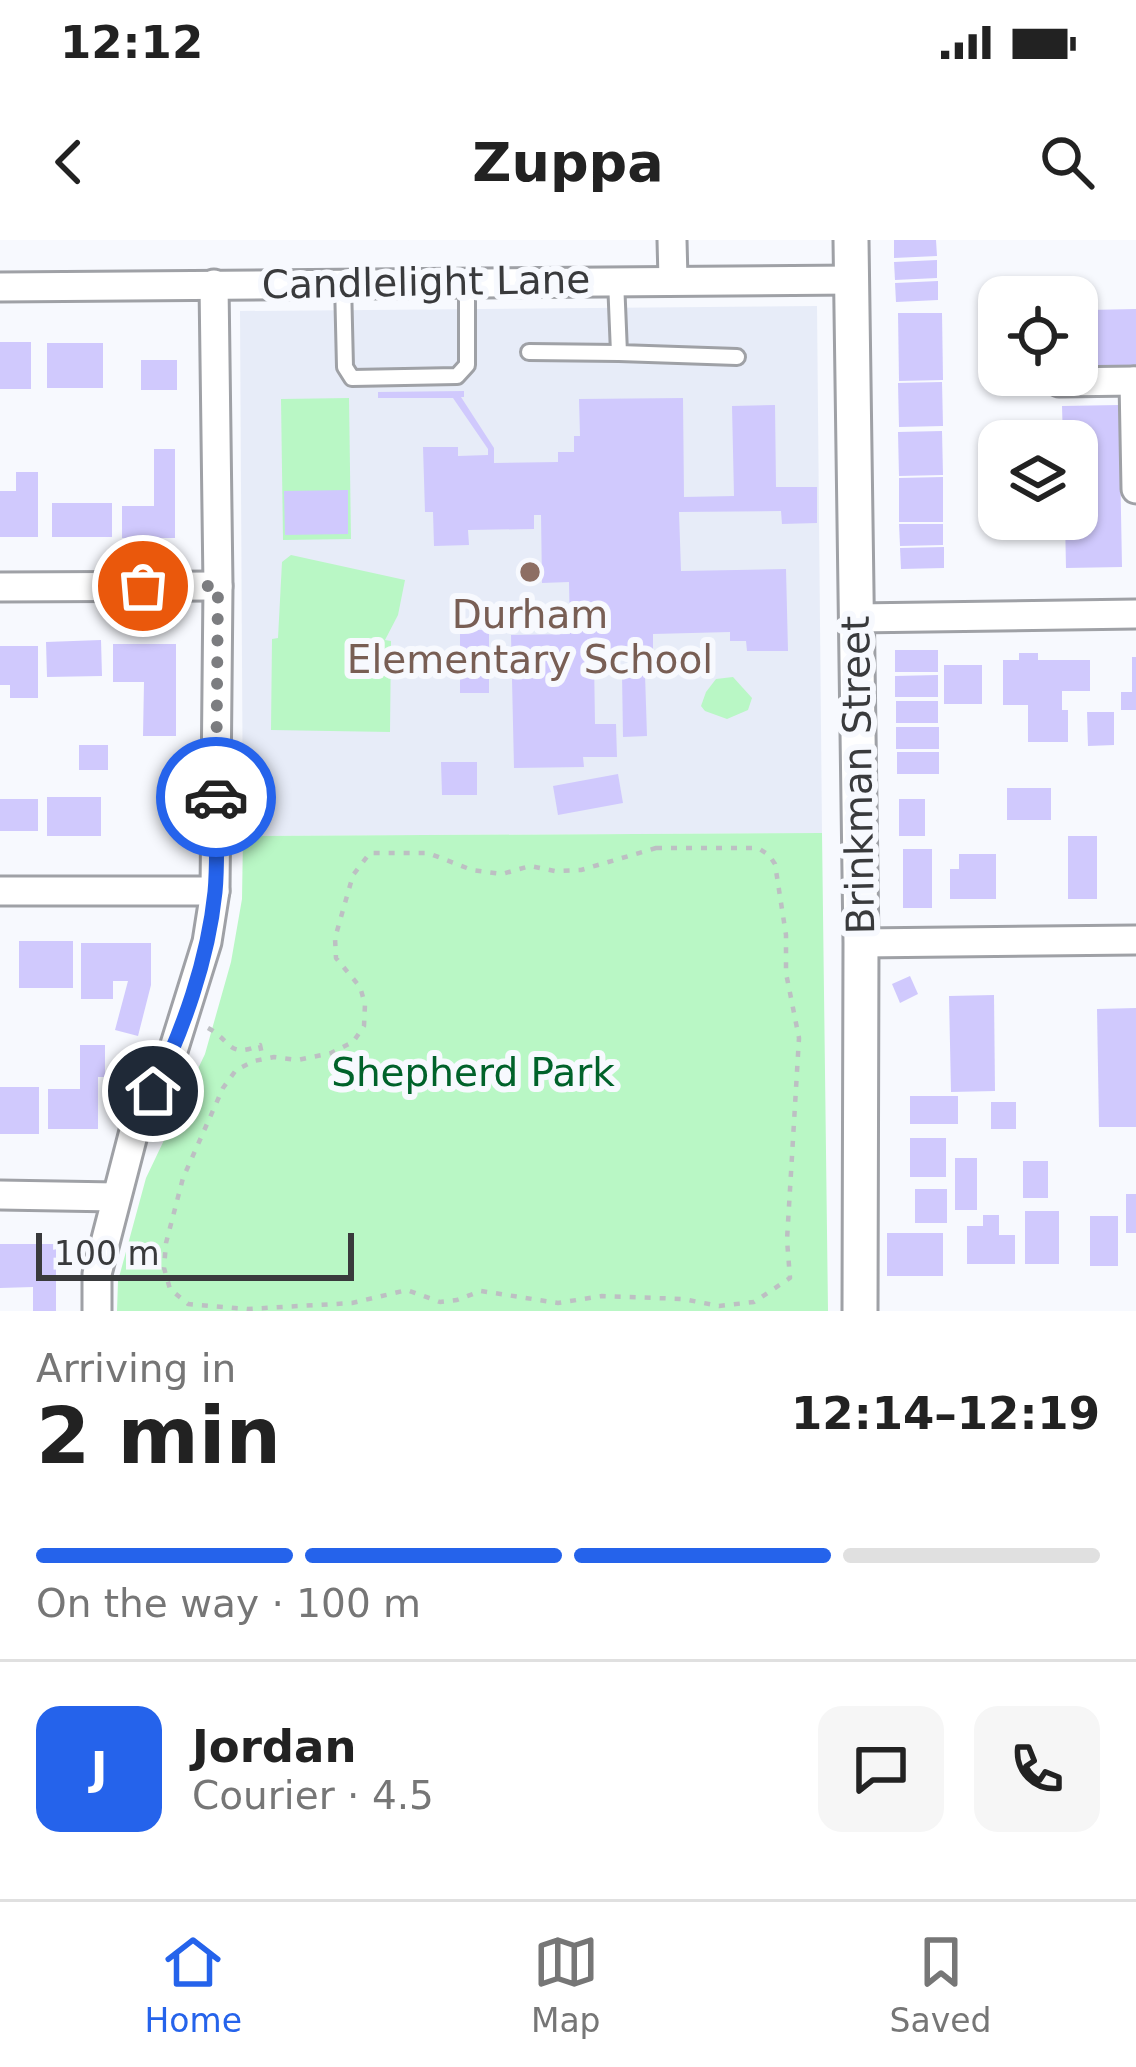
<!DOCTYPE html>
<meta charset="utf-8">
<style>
:root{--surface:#fff;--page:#f6f6f6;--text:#222;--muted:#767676;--line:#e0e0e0;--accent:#2563eb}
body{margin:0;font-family:"DejaVu Sans",sans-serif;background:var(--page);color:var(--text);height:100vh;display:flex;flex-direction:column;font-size:45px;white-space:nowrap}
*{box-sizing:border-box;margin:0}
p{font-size:39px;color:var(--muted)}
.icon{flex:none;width:66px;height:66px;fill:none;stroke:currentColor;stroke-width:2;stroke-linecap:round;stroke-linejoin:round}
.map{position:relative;height:1071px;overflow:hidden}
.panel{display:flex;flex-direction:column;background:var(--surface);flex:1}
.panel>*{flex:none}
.fabs{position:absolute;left:978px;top:36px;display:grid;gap:24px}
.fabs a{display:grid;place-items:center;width:120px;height:120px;border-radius:24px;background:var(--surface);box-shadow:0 3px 9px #0004;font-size:60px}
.scale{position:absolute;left:36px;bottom:30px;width:318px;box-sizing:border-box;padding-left:12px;border:6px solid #393a3c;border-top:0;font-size:33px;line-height:42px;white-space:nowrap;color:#393a3c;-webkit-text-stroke:9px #f7f9fe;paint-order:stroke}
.pin{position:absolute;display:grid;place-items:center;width:102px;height:102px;color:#fff;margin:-51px;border:6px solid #fff;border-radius:50%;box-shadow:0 3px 12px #0007}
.courier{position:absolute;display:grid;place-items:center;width:120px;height:120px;margin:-60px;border:9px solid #2563eb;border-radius:50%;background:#fff;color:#222;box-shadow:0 3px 15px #0007}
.overview em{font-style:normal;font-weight:800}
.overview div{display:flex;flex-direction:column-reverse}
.overview{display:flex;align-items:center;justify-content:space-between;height:204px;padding:0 36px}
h1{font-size:78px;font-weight:800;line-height:90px}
.bar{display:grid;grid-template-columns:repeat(4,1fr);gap:18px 12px;align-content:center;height:144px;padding:0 36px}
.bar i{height:15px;border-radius:9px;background:var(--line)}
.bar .on{background:var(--accent)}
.bar p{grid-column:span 4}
.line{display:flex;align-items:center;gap:30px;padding:0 36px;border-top:3px solid var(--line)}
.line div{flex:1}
.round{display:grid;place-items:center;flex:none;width:126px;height:126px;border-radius:24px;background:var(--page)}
.status{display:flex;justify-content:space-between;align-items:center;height:84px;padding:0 60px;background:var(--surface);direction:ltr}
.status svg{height:33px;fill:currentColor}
header{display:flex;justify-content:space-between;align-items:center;height:156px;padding:0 36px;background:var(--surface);font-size:54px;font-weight:800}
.dock{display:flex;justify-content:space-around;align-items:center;height:168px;border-top:3px solid var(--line);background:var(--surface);font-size:33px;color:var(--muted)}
.dock a{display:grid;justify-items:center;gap:6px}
.dock .on{color:var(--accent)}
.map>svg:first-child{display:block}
.built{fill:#e7ecf8}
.green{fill:#b9f7c5}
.building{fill:#d0c9fd}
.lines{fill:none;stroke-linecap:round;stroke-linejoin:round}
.service-casing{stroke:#9fa1a6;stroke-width:20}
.minor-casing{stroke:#9fa1a6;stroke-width:33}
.tertiary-casing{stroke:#9fa1a6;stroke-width:39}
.path{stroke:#bdbfc3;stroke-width:4.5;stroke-dasharray:6 9;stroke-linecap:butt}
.service{stroke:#fff;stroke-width:14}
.minor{stroke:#fff;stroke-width:27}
.tertiary{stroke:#fff;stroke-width:33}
.done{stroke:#7c7d80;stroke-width:12;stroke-dasharray:0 21.6}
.route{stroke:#2563eb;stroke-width:15}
.education-dot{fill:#8d6e63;stroke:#f7f9fe;stroke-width:4.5}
.labels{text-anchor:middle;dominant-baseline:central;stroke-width:12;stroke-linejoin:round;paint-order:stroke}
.street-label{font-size:39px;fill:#393a3c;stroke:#f7f9fe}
.education-label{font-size:39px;fill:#785e54;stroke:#f7f9fe}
.park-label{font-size:39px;fill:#00622a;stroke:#f7f9fe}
</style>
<div class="status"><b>12:12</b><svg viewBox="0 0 49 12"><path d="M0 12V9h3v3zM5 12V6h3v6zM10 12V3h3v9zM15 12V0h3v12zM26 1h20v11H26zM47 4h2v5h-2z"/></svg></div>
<header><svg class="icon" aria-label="back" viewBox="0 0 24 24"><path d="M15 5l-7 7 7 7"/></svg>Zuppa<svg class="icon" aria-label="search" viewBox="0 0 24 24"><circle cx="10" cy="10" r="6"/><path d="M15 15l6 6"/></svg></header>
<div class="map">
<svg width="1136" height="1071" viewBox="0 0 1136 1071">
<rect width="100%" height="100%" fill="#f7f9fe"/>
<polygon class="built" points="817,66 822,593 243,596 240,71"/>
<g class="green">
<polygon points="349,158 351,299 283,300 281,159"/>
<polygon points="291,315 405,340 398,375 385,400 391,401 390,492 271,490 272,399 278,398 282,322"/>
<polygon points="733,437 752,458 748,470 727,479 705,471 701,466 706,452 716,439"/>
<polygon points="822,593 828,1071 117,1071 118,1041 146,938 205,814 231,722 242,659 243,596"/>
</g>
<g class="building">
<polygon points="894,0 936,0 937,16 894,18"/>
<polygon points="937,20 937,38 895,40 894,22"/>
<polygon points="938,41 938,60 896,62 895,43"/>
<polygon points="1136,69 1136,126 1089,127 1088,70"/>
<polygon points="1077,70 1086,70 1087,127 1077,127"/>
<polygon points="898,73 942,73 943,140 899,141"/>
<rect x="0" y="102" width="31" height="47"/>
<rect x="47" y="103" width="56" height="45"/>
<rect x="141" y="120" width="36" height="30"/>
<polygon points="942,142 943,186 899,187 898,143"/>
<polygon points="464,151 464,157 461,157 494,208 494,223 558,222 558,212 574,212 574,196 580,196 579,159 683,158 684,257 734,256 732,166 775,165 776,247 817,247 817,283 782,284 781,271 679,272 681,331 786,329 788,411 747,411 746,401 730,401 730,392 653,394 653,417 594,419 595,484 616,484 617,517 583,517 584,527 514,528 511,395 570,394 569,342 542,343 541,275 534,275 534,289 468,290 469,305 434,306 433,272 425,272 423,207 458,207 458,216 488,215 488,209 453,158 378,158 378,152"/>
<polygon points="1119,165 1122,327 1066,328 1065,279 1077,279 1077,201 1063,201 1062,166"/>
<polygon points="942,191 943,235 899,236 898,192"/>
<polygon points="154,209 175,209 175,298 122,298 122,266 154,266"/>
<polygon points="16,232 38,232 38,297 0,297 0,251 16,251"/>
<polygon points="943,237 943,282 899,282 899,238"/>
<polygon points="348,250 348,294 285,295 284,251"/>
<rect x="52" y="263" width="60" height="34"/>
<polygon points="899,284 943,284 943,305 900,306"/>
<polygon points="944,307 944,328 901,329 900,308"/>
<rect x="460" y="390" width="29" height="63"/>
<polygon points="101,400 102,436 47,437 46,402"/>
<polygon points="113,404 176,404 176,496 143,496 144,442 113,442"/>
<polygon points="0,406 38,406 38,458 10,458 10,445 0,445"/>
<rect x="895" y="410" width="43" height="22"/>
<polygon points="1019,413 1038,413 1038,420 1090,420 1090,451 1062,451 1062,470 1068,470 1068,502 1028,502 1028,465 1003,465 1003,420 1019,420"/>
<polygon points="1132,417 1136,417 1136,470 1121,470 1121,452 1132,452"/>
<rect x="944" y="425" width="38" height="39"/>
<polygon points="622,434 645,434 647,496 623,497"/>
<polygon points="938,435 938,457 895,457 895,436"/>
<rect x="896" y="461" width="42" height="22"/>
<polygon points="1087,472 1114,472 1114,505 1088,506"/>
<rect x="896" y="487" width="43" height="22"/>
<rect x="79" y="505" width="29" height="25"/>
<rect x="897" y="512" width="42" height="22"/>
<polygon points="441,522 477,522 477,555 442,555"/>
<polygon points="618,534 623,563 558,575 553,546"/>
<rect x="1007" y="548" width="44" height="32"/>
<rect x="47" y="557" width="54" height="39"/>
<rect x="0" y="559" width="38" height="32"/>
<rect x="899" y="559" width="26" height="37"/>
<rect x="1068" y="596" width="29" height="63"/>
<rect x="903" y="609" width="29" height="59"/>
<polygon points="959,614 996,614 996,659 950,659 950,629 959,629"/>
<rect x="19" y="701" width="54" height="47"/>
<polygon points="81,703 151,703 151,745 138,796 115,790 128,741 113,741 113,759 81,759"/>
<polygon points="910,736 918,754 900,763 892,744"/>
<polygon points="994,755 995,851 951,852 949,756"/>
<polygon points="1136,768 1136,887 1099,887 1097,769"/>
<polygon points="80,805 105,805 105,837 98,837 98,889 48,889 48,849 80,849"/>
<rect x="0" y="847" width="39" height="47"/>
<rect x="910" y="856" width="48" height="28"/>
<rect x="991" y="862" width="25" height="27"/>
<rect x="910" y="898" width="36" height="39"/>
<rect x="955" y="918" width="22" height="52"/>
<rect x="1023" y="921" width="25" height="37"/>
<rect x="915" y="949" width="32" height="34"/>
<rect x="1126" y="954" width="10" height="39"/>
<rect x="1025" y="971" width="34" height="53"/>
<polygon points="983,975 999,975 999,995 1015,995 1015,1024 967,1024 967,986 983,986"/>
<rect x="1090" y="976" width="28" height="50"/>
<rect x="887" y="993" width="56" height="43"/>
<polygon points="0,1004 56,1004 56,1071 33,1071 33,1047 0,1048"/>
</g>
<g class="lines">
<defs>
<g id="service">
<polyline points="616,40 619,113 737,117"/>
<polyline points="343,43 345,127 352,138 457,136 467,125 467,42"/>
<polyline points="529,112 619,113"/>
</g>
<g id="minor">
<polyline points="672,0 673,39"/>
<polyline points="0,47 853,40"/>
<polyline points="1134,141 1136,249"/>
<polyline points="1059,142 1136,141"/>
<polyline points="0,347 218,346"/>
<polyline points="856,378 1136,374"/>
<polyline points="0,651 215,651"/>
<polyline points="861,703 1136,700"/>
<polyline points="0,955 116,957"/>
<polyline points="97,1071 97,1034 134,891 173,811 207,702 215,651 218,346 214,44"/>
</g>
<polyline id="tertiary" points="851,0 861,703 860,1071"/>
</defs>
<use href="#service" class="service-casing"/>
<use href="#minor" class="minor-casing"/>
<use href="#tertiary" class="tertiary-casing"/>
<g class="path">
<polygon points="656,608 758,608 769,615 775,624 786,695 786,733 799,798 787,1000 790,1038 754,1062 719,1066 683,1059 602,1056 558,1063 481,1051 457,1060 440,1062 407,1050 352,1063 247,1069 188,1064 170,1049 164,1028 166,1003 183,938 223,848 236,830 254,821 274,817 298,820 331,813 353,802 364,786 365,764 360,747 336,718 335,698 353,635 370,613 428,613 472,630 502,634 530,626 555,631 581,630"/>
<path d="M208 788C232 801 228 819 260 805L263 819"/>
</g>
<use href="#service" class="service"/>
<use href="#minor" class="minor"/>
<use href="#tertiary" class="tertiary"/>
</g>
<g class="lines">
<polyline class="done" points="143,346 218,346 216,557"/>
<path class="route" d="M153 851C183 791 208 720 215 652 218 621 216 588 216 557"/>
</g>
<circle class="education-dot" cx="530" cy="332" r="12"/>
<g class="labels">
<g class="street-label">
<text transform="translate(426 42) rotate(-1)">Candlelight Lane</text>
<text transform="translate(858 535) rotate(-91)">Brinkman Street</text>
</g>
<g class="education-label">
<text x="530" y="374">Durham<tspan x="530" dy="45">Elementary School</tspan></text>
</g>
<g class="park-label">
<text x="473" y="832">Shepherd Park</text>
</g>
</g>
</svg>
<div class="fabs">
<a><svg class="icon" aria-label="locate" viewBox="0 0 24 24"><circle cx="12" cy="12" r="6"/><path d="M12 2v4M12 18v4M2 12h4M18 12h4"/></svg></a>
<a><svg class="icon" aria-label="layers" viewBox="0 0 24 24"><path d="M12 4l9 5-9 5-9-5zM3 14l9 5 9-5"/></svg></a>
</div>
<div class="scale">100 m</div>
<div class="pin" style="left:143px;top:346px;background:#ea580c"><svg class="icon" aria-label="bag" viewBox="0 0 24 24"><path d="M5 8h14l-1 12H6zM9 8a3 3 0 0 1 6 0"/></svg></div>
<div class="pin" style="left:153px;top:851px;background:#1f2937"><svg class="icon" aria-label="home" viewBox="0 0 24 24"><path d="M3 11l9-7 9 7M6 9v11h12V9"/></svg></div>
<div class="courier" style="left:216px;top:557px"><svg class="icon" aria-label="car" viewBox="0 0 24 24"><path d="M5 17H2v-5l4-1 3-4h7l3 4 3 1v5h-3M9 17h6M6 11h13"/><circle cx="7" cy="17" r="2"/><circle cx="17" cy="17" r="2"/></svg></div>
</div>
<section class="panel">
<div class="overview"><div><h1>2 min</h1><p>Arriving in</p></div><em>12:14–12:19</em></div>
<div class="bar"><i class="on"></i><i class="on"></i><i class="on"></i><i></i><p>On the way · 100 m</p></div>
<div class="line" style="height:216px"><b class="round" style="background:var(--accent);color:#fff">J</b><div><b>Jordan</b><p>Courier · 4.5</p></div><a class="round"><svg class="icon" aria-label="chat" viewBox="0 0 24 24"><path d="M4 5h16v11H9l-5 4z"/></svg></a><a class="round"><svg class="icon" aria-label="phone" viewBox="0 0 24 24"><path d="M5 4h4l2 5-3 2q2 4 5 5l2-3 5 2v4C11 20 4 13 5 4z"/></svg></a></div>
</section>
<nav class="dock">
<a class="on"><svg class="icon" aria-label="home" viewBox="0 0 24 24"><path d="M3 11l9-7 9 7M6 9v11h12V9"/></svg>Home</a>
<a><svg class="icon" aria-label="map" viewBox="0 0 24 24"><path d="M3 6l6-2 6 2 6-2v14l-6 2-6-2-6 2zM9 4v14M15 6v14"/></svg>Map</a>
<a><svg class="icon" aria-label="saved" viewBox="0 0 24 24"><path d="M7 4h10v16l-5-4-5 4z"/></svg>Saved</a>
</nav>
